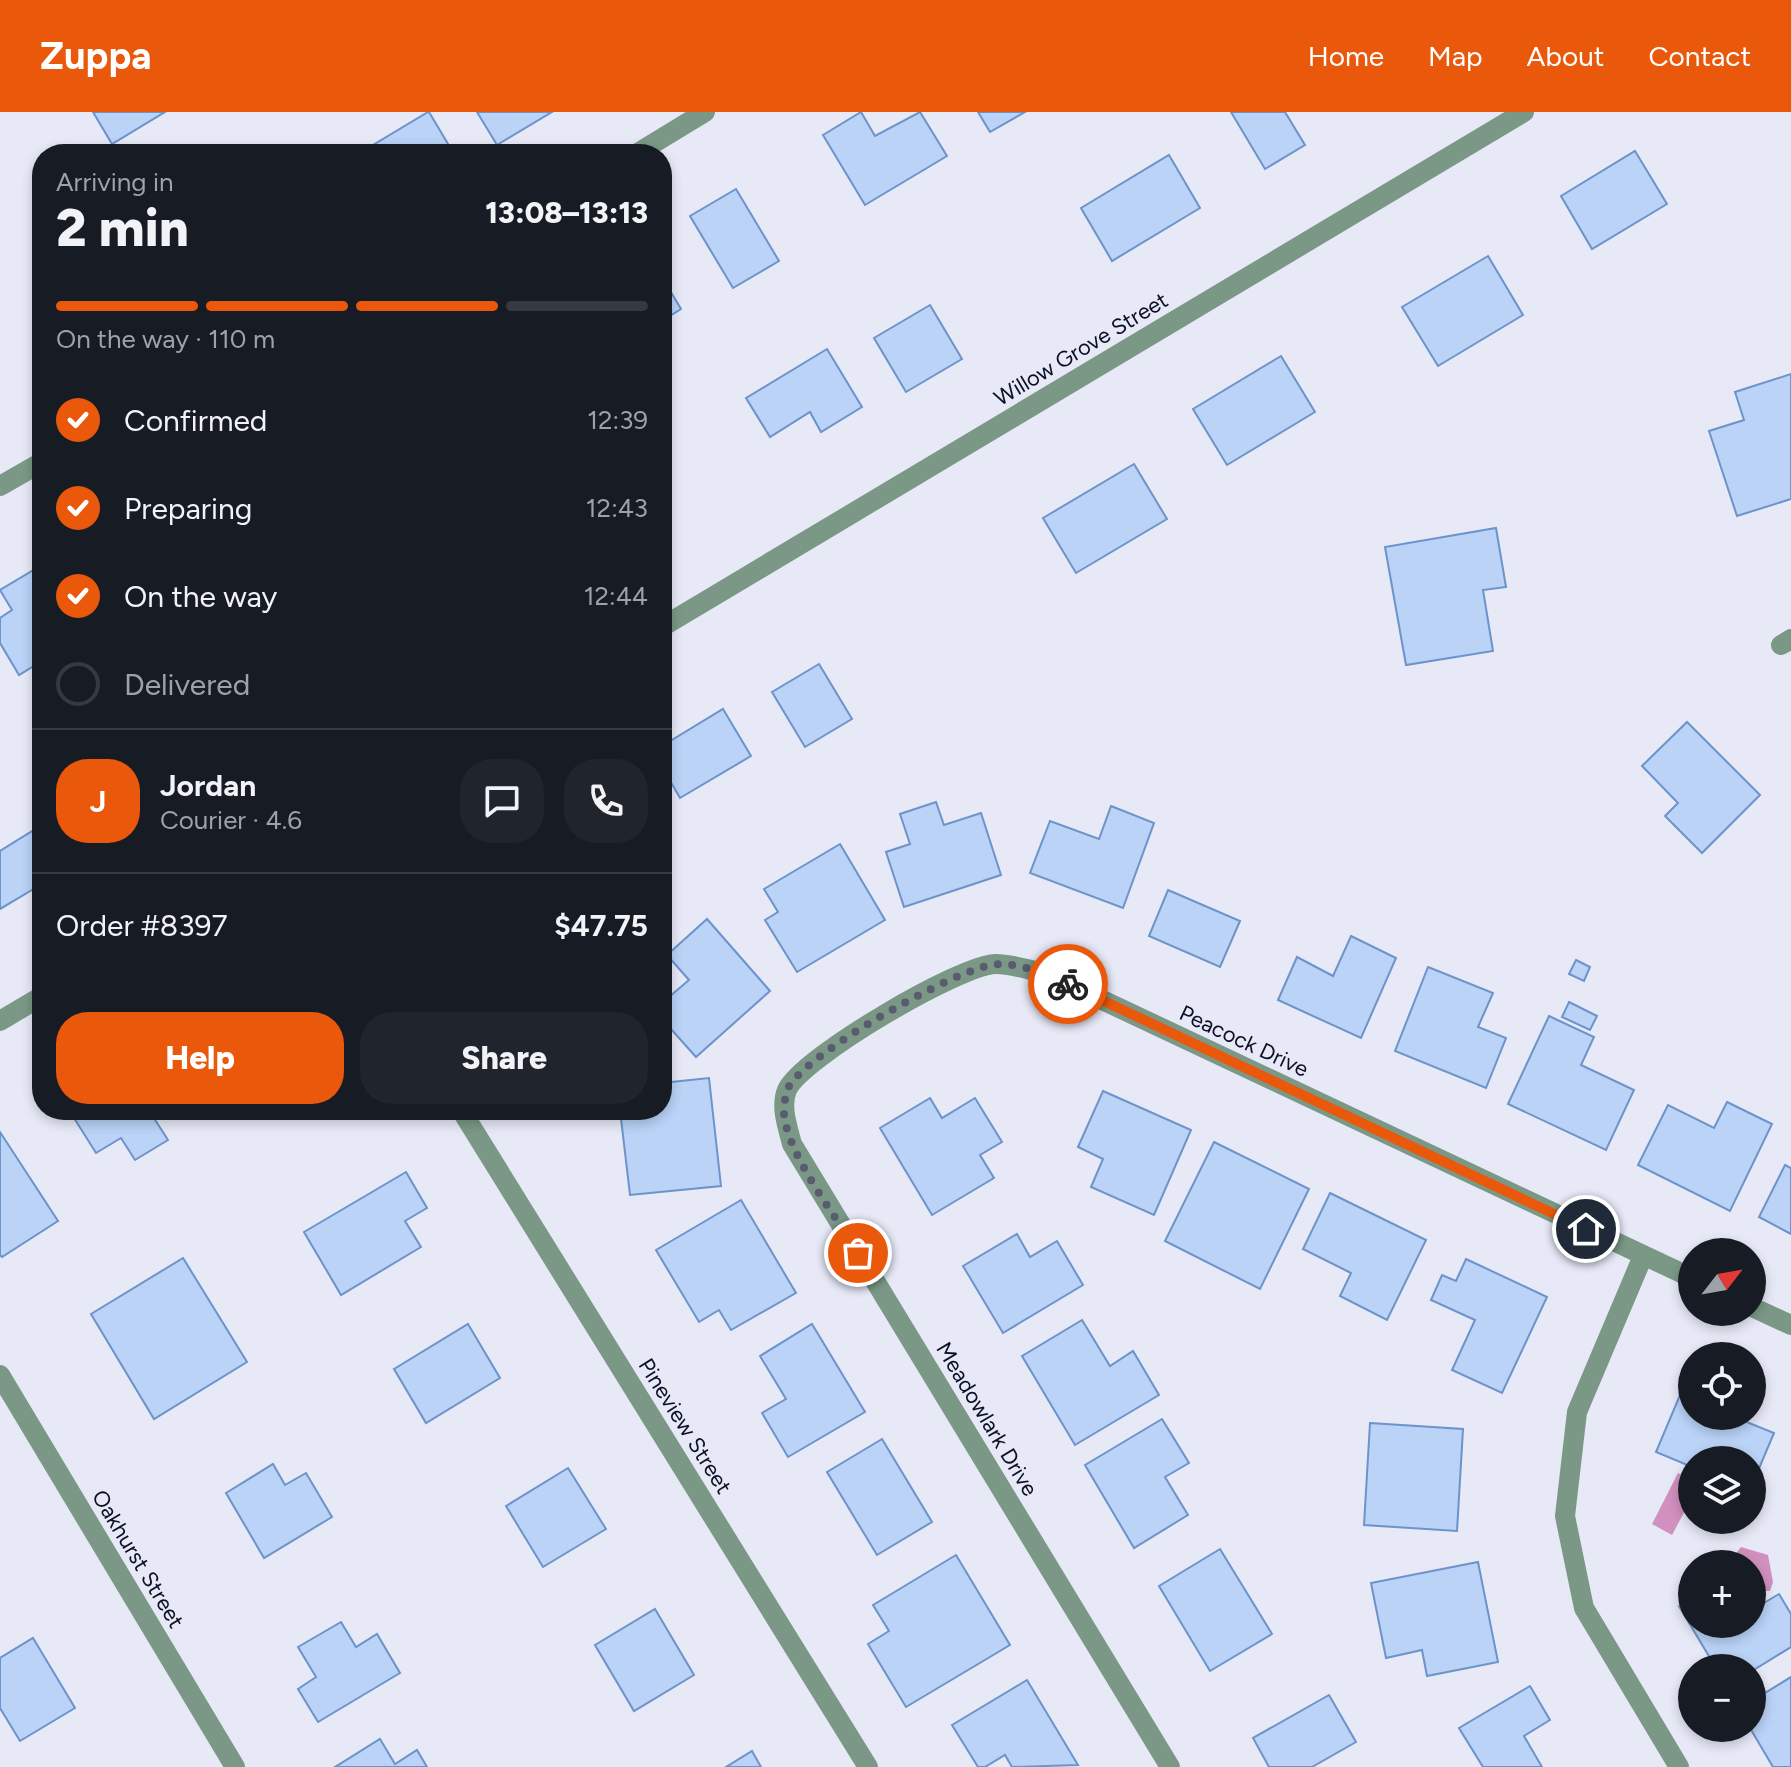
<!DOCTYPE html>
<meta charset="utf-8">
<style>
:root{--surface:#171b24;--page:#20242c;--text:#f1f3f6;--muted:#9ea1a6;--line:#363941;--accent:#ea580c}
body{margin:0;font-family:Figtree,sans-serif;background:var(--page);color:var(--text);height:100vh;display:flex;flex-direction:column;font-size:30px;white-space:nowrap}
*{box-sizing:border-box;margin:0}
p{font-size:26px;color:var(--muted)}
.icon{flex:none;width:44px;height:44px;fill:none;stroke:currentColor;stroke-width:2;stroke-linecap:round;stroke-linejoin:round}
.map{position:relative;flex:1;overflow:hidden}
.side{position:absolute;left:32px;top:32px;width:640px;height:976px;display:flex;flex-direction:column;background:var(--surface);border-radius:32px;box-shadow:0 4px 12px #0003}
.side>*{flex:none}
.needle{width:52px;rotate:59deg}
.controls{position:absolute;left:1678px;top:1126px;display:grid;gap:16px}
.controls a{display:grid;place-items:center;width:88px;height:88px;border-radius:50%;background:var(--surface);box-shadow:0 4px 12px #0003;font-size:40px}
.pin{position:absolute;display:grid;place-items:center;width:68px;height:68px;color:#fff;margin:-34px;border:4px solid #fff;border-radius:50%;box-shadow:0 2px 8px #0007}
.courier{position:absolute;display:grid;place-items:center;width:80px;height:80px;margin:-40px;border:6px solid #ea580c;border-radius:50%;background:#fff;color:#222;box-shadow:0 2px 10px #0007}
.head em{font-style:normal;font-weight:800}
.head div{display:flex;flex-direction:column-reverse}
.head{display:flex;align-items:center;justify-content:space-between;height:136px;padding:0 24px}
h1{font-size:52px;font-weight:800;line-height:60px}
.bar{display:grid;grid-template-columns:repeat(4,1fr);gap:12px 8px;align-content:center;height:96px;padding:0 24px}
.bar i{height:10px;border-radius:6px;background:var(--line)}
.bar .active{background:var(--accent)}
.bar p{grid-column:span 4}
.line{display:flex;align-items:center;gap:20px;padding:0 24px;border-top:2px solid var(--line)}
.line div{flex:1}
.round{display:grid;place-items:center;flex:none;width:84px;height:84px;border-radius:32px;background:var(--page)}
ol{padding:0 24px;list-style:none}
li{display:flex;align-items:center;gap:24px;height:88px}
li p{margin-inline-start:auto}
li .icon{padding:8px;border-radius:50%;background:var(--accent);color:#fff;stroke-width:4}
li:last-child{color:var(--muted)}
li i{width:44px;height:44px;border:4px solid var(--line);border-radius:50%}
.primary-button{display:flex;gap:16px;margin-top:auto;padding:16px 24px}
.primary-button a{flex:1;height:92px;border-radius:32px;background:var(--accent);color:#fff;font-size:32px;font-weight:800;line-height:92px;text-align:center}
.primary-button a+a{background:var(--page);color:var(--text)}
header{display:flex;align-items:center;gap:48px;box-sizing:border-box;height:112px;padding:0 40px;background:var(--accent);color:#fff}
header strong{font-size:38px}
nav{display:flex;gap:44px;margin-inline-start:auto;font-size:28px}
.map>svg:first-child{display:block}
.water{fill:#d190bf}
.building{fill:#bad3f7;stroke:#6c93ca;stroke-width:2}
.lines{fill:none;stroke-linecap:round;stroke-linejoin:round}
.minor{stroke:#7b9886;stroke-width:20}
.done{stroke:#595b6f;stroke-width:8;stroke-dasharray:0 14.4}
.route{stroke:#ea580c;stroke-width:10}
.labels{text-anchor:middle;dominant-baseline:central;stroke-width:6;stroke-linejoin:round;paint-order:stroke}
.street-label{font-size:22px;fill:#0d0f26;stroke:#e7e9f7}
</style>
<header>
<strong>Zuppa</strong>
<nav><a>Home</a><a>Map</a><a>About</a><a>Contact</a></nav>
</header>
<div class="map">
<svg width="1791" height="1655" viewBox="0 0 1791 1655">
<rect width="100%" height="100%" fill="#e7e9f7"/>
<g class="water">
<polygon points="1678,1361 1692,1368 1692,1392 1689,1391 1672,1423 1652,1412"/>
<polygon points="1741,1435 1768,1443 1773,1470 1770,1479 1752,1479 1752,1452 1735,1452 1733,1445"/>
</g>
<g class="building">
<polygon points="93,0 165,0 112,32"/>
<polygon points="429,0 454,42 358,42 428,0"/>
<polygon points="477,0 552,0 497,33"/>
<polygon points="861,0 875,24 920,0 947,44 865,93 823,23"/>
<polygon points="978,0 1025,0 990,20"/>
<polygon points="1231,0 1285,0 1305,33 1265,57"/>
<polygon points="1635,39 1667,92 1592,137 1561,84"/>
<polygon points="1169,43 1200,96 1112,149 1081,96"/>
<polygon points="736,77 779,149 733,176 690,104"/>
<polygon points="1488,144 1523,203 1438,254 1402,195"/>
<polygon points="662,165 681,197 662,209"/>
<polygon points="930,193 962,247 906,280 874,226"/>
<polygon points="827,237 862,295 821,320 810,300 770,325 746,286"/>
<polygon points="1281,244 1315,300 1227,353 1193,297"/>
<polygon points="1791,262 1791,387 1737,404 1709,319 1744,308 1735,280"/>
<polygon points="1134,352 1167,407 1076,461 1043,406"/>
<polygon points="1496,416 1506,475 1483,478 1493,539 1406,553 1385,435"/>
<polygon points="42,453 42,549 19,563 0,531 0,506 12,498 0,478"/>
<polygon points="819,552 852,607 805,635 772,580"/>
<polygon points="723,597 751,644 680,686 662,655 662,634"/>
<polygon points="1687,610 1760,683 1702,741 1665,704 1678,691 1642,654"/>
<polygon points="936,690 944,713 981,701 1001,763 904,795 886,740 910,732 900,702"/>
<polygon points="1111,694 1154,711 1123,796 1030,761 1050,709 1099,727"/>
<polygon points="34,718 42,731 42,772 0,797 0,739"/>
<polygon points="840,732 885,808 797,860 765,808 778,800 764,777"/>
<polygon points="1168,778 1240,809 1220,855 1149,824"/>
<polygon points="707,807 770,879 696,945 662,907 662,891 689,868 667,843"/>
<polygon points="1351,824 1396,846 1361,926 1278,888 1297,845 1333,864"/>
<polygon points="1576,848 1590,855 1584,869 1569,862"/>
<polygon points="1428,855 1493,881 1478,915 1506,926 1486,976 1395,939"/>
<polygon points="1569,890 1597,904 1590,918 1562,905"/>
<polygon points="1549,904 1594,925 1581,953 1634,978 1606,1038 1508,992"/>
<polygon points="709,966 721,1074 630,1083 620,998 662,998 662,971"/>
<polygon points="1103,979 1191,1018 1154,1103 1091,1075 1103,1047 1078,1035"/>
<polygon points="930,986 942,1006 975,986 1002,1030 980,1043 994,1066 932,1103 880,1016"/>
<polygon points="1727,990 1772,1012 1730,1099 1638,1053 1668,993 1714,1016"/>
<polygon points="69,998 160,998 152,1003 168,1028 135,1048 121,1026 96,1041"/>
<polygon points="0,1020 58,1109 2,1145 0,1143"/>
<polygon points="1214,1030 1309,1077 1260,1177 1165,1129"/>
<polygon points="1785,1053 1791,1056 1791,1122 1759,1105"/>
<polygon points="406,1060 427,1096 405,1109 421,1135 341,1183 304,1120"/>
<polygon points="1330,1081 1426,1128 1387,1208 1340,1184 1351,1161 1303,1137"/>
<polygon points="741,1088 796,1181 731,1218 719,1198 699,1210 656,1138"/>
<polygon points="1017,1122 1030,1145 1057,1129 1083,1173 1003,1221 963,1154"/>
<polygon points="183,1146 247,1250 154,1307 91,1202"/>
<polygon points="1466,1147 1547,1185 1502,1281 1452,1258 1475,1208 1431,1188 1442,1163 1456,1169"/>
<polygon points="1082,1208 1110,1254 1133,1239 1159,1283 1075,1333 1022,1244"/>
<polygon points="468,1212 500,1266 426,1311 394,1257"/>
<polygon points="812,1212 865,1300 788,1345 762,1301 786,1287 760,1244"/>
<polygon points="1680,1283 1692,1288 1692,1304 1732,1304 1774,1321 1752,1373 1752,1348 1692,1348 1692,1355 1656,1340"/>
<polygon points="1162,1307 1189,1351 1165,1365 1188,1403 1134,1436 1085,1353"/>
<polygon points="1370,1311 1463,1317 1457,1419 1364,1413"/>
<polygon points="882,1327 932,1410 877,1443 827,1360"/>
<polygon points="273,1352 285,1373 306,1361 332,1405 264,1446 226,1381"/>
<polygon points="568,1356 606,1417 543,1455 506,1394"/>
<polygon points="1220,1437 1272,1522 1210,1559 1159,1474"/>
<polygon points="956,1443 1010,1533 906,1595 868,1532 889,1519 873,1493"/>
<polygon points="1478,1450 1498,1550 1427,1564 1422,1538 1386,1546 1371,1471"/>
<polygon points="1779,1482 1791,1502 1791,1535 1752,1559 1716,1556 1679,1494 1692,1486 1692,1512 1752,1512 1752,1498"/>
<polygon points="655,1497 694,1563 634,1599 595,1533"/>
<polygon points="341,1510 356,1535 377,1522 400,1561 318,1610 298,1577 316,1565 298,1535"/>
<polygon points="33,1526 75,1596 20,1629 0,1596 0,1546"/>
<polygon points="1791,1565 1791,1655 1773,1655 1750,1616 1752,1589"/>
<polygon points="1027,1568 1078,1653 1012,1655 1005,1643 985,1655 978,1655 952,1613"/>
<polygon points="1530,1574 1550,1608 1524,1624 1542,1655 1483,1655 1459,1616"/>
<polygon points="1329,1583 1356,1630 1312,1655 1269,1655 1253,1626"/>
<polygon points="380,1627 395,1652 417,1638 427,1655 335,1655"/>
<polygon points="752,1639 761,1655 726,1655"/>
</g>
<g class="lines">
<g class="minor">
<polyline points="636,42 705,0"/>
<polyline points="0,374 42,350"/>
<polyline points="662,515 1524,0"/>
<polyline points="1781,533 1791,527"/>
<polyline points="0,909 42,884"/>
<polyline points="461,998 868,1655"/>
<polyline points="1643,1144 1577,1300 1565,1404 1584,1496 1679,1655"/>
<polyline points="1752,1195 1791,1213"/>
<polyline points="0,1263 235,1655"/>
<path d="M1170 1655 792 1032C788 1016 780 995 787 978 801 946 961 852 996 852 1011 852 1029 858 1045 861L1692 1166"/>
</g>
</g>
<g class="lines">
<path class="done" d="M858 1141C836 1104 788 1044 784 1002 784 996 785 983 787 978 802 943 954 858 992 853 1016 849 1047 862 1068 872"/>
<polyline class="route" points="1068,872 1586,1117"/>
</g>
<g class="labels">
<g class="street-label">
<text transform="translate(1081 237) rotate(-31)">Willow Grove Street</text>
<text transform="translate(1244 929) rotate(25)">Peacock Drive</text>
<text transform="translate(987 1307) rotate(59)">Meadowlark Drive</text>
<text transform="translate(685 1314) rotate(58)">Pineview Street</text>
<text transform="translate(138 1447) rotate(59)">Oakhurst Street</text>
</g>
</g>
</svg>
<div class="controls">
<a><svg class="needle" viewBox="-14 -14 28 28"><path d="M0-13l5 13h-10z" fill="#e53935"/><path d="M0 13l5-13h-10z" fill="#9ea1a6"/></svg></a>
<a><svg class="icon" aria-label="locate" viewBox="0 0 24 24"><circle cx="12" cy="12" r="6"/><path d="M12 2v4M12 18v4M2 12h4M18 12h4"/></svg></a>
<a><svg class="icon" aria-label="layers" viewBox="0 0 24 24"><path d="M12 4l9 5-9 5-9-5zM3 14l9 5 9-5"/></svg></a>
<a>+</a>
<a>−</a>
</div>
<div class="pin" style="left:858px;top:1141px;background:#ea580c"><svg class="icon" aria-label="bag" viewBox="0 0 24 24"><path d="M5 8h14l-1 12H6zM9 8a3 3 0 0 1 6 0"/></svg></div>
<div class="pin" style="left:1586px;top:1117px;background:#1f2937"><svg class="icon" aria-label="home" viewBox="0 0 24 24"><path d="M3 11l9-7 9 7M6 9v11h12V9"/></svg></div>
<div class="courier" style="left:1068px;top:872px"><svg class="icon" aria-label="bike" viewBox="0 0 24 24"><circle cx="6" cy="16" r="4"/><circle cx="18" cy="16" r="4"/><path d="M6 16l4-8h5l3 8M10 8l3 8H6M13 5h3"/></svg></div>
<section class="side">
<div class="head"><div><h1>2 min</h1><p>Arriving in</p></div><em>13:08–13:13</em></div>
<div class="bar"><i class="active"></i><i class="active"></i><i class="active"></i><i></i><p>On the way · 110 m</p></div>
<ol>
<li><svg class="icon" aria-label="check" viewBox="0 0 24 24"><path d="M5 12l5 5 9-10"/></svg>Confirmed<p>12:39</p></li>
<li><svg class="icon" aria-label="check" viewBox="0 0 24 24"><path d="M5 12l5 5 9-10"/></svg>Preparing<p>12:43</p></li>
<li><svg class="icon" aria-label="check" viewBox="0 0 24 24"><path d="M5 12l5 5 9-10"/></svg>On the way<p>12:44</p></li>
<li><i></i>Delivered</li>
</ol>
<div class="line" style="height:144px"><b class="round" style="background:var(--accent);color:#fff">J</b><div><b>Jordan</b><p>Courier · 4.6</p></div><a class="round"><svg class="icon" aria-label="chat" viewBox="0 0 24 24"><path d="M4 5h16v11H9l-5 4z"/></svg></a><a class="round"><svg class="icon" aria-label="phone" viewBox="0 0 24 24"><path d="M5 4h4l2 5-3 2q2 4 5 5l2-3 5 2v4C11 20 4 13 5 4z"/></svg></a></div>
<div class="line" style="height:104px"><div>Order #8397</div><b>$47.75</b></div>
<div class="primary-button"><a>Help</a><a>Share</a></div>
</section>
</div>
